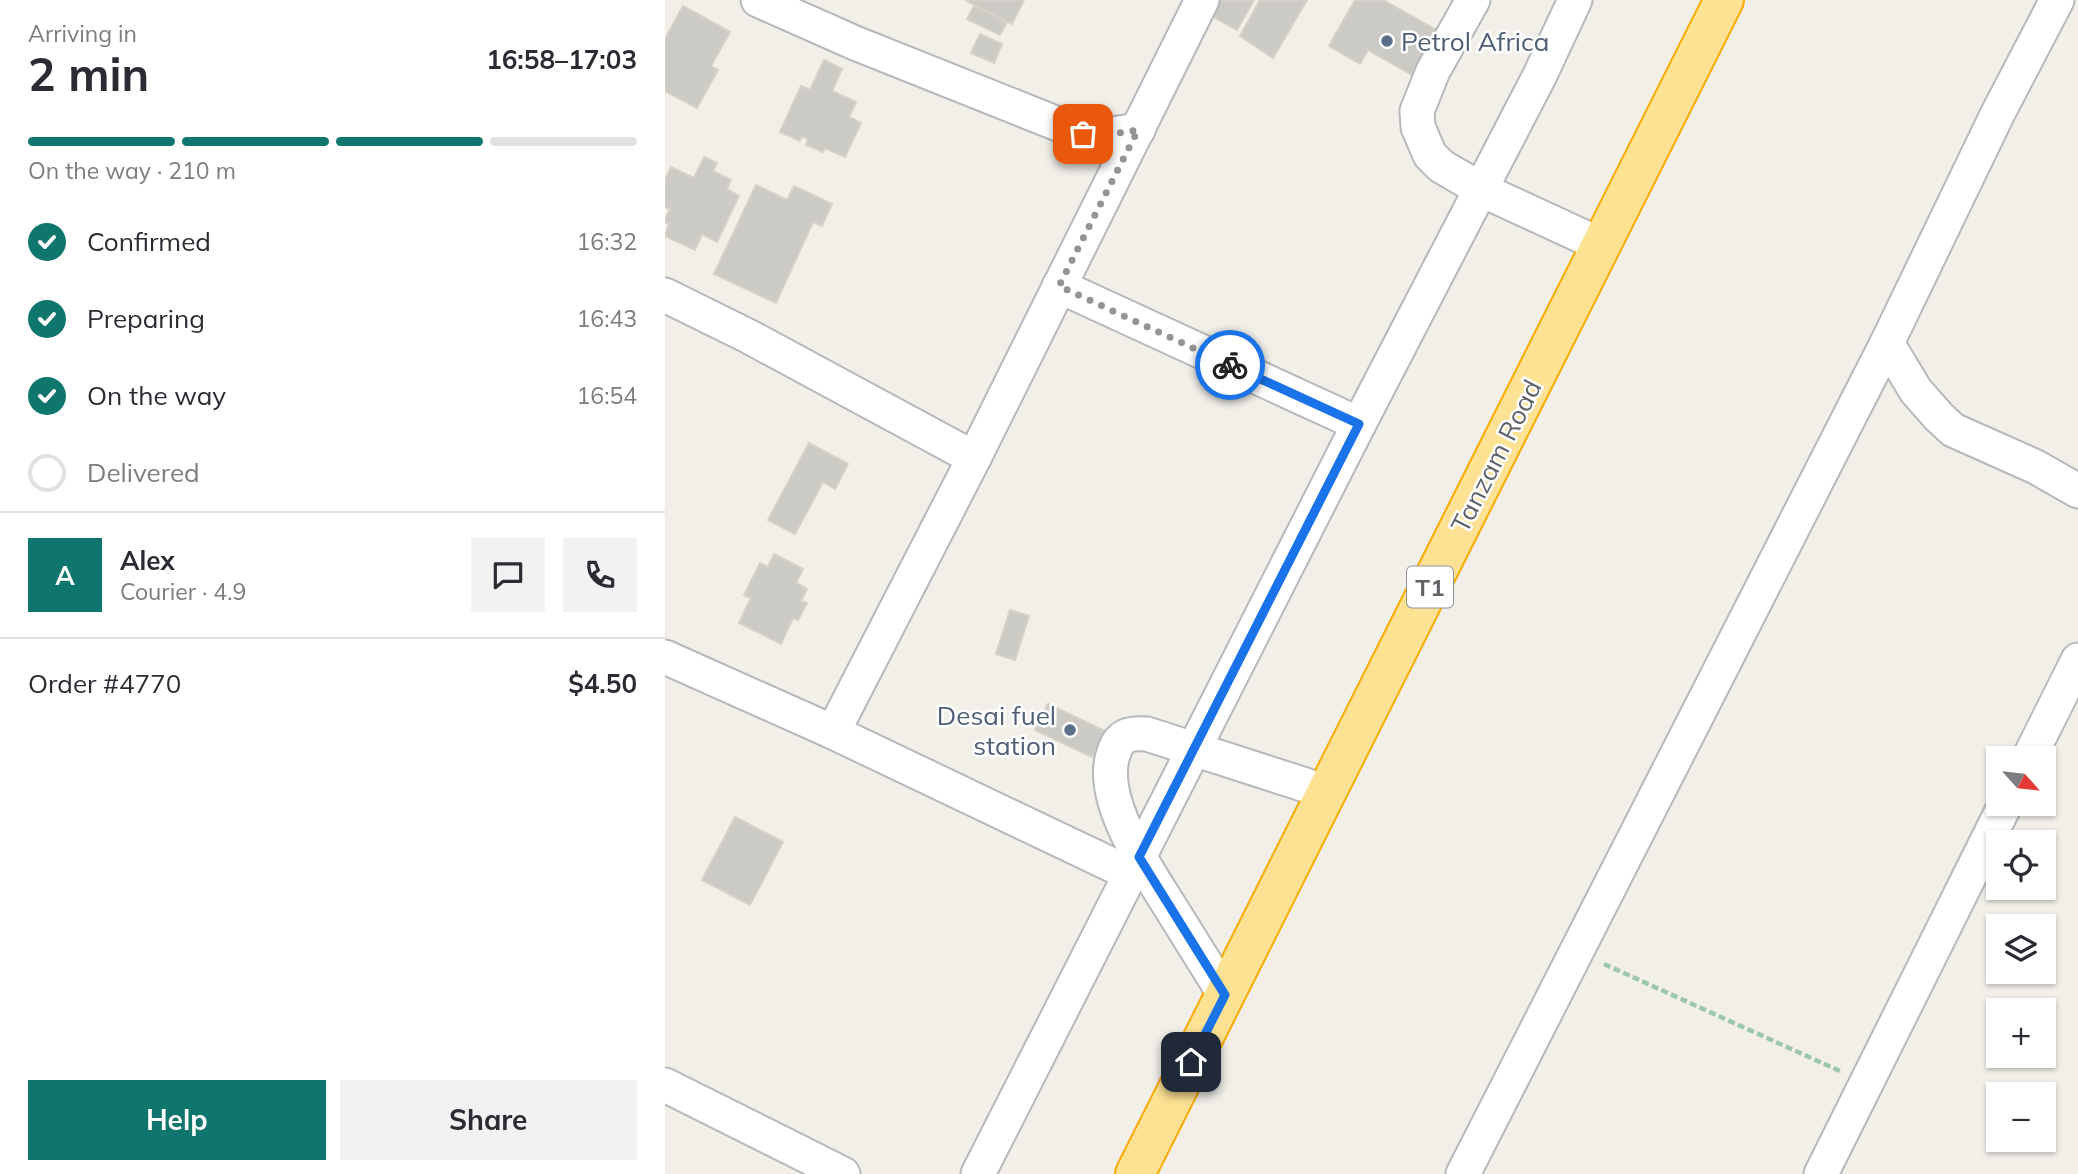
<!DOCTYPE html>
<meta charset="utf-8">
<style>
:root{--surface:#fff;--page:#f2f2f3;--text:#2b2b33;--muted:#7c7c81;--line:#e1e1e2;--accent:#0f766e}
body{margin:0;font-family:Mulish,sans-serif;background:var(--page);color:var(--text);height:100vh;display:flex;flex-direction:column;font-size:26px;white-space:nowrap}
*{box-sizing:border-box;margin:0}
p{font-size:23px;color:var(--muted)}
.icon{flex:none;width:38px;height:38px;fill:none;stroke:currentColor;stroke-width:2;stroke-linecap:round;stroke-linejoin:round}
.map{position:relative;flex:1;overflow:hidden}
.details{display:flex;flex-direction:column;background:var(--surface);width:665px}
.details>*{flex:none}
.needle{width:46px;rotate:117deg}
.fabs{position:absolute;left:1321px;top:746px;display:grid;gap:14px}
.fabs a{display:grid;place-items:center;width:70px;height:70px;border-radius:0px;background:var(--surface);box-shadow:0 2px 5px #0004;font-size:35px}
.pin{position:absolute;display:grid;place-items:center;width:60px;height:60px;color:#fff;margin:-30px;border-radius:14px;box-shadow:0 4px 10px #0006}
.courier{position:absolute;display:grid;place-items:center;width:70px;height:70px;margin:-35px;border:5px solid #1a73e8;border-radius:50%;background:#fff;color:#222;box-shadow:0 2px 9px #0007}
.overview em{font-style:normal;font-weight:700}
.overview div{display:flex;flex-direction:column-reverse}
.overview{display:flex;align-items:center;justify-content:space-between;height:119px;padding:0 28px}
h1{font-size:46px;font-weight:700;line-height:52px}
.bar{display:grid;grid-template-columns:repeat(4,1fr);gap:10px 7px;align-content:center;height:84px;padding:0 28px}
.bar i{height:9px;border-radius:5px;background:var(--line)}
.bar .on{background:var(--accent)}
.bar p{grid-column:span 4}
.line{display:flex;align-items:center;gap:18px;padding:0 28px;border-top:2px solid var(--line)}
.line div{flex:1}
.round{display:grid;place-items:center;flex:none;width:74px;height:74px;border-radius:0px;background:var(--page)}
ol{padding:0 28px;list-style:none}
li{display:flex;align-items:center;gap:21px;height:77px}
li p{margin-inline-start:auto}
li .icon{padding:7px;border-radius:50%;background:var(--accent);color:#fff;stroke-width:4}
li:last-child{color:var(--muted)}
li i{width:38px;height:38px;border:4px solid var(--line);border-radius:50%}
.button{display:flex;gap:14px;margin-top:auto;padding:14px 28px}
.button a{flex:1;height:80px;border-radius:0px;background:var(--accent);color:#fff;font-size:28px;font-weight:700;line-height:80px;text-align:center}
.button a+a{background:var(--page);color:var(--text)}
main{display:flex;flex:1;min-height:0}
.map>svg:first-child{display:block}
.building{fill:#cccac5;stroke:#d6d1c6;stroke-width:2}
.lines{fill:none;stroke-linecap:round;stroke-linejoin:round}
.minor-casing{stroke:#b5b8bc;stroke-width:37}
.highway-casing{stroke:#f9ab00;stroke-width:42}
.path{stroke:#9cc7a9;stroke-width:4.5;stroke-dasharray:7 3.5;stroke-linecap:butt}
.minor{stroke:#fff;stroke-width:33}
.highway{stroke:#fde293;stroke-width:38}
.done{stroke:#929495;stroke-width:7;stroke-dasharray:0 12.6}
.route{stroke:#1a73e8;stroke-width:9}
.service-dot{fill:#5c6f8a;stroke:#fff;stroke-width:2.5}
.labels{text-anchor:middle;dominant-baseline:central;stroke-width:5;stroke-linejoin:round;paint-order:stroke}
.shield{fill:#fff;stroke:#8f9295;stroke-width:2}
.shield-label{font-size:24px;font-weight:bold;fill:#5f6368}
.service-label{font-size:26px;fill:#4e5e75;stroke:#fff;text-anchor:start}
.street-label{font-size:26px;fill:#5f6368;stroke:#fff}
</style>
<main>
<section class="details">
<div class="overview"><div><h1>2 min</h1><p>Arriving in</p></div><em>16:58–17:03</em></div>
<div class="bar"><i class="on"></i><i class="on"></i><i class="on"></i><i></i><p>On the way · 210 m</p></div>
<ol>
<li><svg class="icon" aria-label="check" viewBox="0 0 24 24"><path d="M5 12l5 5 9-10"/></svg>Confirmed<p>16:32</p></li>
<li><svg class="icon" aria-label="check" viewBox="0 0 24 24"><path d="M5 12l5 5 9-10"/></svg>Preparing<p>16:43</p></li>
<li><svg class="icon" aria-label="check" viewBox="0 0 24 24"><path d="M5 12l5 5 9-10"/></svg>On the way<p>16:54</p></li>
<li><i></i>Delivered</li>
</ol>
<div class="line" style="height:126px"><b class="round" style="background:var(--accent);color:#fff">A</b><div><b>Alex</b><p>Courier · 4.9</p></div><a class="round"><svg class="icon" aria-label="chat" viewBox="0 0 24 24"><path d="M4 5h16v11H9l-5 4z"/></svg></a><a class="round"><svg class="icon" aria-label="phone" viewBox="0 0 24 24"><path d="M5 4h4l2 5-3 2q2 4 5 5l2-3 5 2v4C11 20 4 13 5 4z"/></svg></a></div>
<div class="line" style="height:91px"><div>Order #4770</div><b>$4.50</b></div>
<div class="button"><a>Help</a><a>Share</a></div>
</section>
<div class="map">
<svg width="1413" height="1174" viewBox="0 0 1413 1174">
<rect width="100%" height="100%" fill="#f1efe8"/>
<g class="building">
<polygon points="300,0 359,0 347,24"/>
<polygon points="553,0 589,0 572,30 545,15"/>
<polygon points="595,0 642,0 608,58 575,36"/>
<polygon points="690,0 718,0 780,35 756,80 703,50 695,64 664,46"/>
<polygon points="18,6 65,32 46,66 53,70 32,108 0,91 0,39"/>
<polygon points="309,6 342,22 335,35 302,19"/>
<polygon points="315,34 337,44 329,63 306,53"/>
<polygon points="159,60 177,69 167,91 191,102 184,117 196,123 180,157 160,148 158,152 141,145 143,139 137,136 135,141 115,132 136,86 145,90"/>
<polygon points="39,157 52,163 48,171 66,180 62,189 74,196 52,242 37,234 30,250 0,236 4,224 0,222 0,219 5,209 0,207 0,180 6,167 29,178"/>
<polygon points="91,185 122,200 129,186 167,204 157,226 148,222 111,303 49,274"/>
<polygon points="144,443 183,464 170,489 158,482 130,534 103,520"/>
<polygon points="109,554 138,569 131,583 142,589 136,601 142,603 133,620 128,618 116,644 74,623 86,598 79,595 95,563 103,567"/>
<polygon points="345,610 364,616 350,660 331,654"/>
<polygon points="383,704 440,731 427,757 370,730"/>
<polygon points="70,817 118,842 85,905 37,880"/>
</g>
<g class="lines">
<defs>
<g id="minor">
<polyline points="93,0 190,43 418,134 435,136 473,130"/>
<polyline points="808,0 768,71 752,111 753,127 765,155 776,166 817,190 936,245"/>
<polyline points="394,286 694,424"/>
<polyline points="0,295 83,336 309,458"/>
<polyline points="1222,343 1251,391 1274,417 1288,430 1371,467 1413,491"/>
<polyline points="0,657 168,732 466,874"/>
<polyline points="168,732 309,458 537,0"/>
<polyline points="1364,758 1413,660"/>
<path d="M560 995C543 968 526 940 509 913 485 874 431 799 449 752 455 734 465 733 482 734L662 792"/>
<polyline points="0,1085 178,1174"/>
<polyline points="313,1174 694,424 875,75 910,0"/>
<polyline points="798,1174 1222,343 1333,113 1392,0"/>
<polyline points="1156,1174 1341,803"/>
</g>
<polyline id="highway" points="470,1174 1059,0"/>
</defs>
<use href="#minor" class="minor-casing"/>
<use href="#highway" class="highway-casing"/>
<polyline class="path" points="939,964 1177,1072"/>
<use href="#minor" class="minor"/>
<use href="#highway" class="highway"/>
</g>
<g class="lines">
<polyline class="done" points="418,134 435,136 473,130 394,286 565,365"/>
<polyline class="route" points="526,1062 560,995 474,857 694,424 565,365"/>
</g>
<g class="service-dot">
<circle cx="722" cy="41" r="7"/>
<circle cx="405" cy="730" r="7"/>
</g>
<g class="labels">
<rect class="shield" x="742" y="566.5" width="46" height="41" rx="5"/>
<g class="shield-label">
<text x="765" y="587">T1</text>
</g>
<g class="service-label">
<text x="736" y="41">Petrol Africa</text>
<text x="391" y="715" text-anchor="end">Desai fuel<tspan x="391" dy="30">station</tspan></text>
</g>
<g class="street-label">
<text transform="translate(831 456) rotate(-63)">Tanzam Road</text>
</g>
</g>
</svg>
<div class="fabs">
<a><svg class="needle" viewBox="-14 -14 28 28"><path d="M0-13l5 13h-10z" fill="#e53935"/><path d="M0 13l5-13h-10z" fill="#7c7c81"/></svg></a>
<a><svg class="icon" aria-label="locate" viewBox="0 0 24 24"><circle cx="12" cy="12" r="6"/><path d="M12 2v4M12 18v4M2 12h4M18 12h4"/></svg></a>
<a><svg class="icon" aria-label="layers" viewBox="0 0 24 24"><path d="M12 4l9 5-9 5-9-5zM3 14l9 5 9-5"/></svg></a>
<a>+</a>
<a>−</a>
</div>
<div class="pin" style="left:418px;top:134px;background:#ea580c"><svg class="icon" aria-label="bag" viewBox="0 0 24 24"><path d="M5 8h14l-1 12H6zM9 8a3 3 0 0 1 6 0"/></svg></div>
<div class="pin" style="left:526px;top:1062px;background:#1f2937"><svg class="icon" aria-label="home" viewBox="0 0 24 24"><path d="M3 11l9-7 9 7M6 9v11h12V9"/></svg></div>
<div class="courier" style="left:565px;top:365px"><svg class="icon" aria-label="bike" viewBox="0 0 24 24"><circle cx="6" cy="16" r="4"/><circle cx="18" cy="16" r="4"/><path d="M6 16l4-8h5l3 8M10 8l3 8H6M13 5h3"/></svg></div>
</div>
</main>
